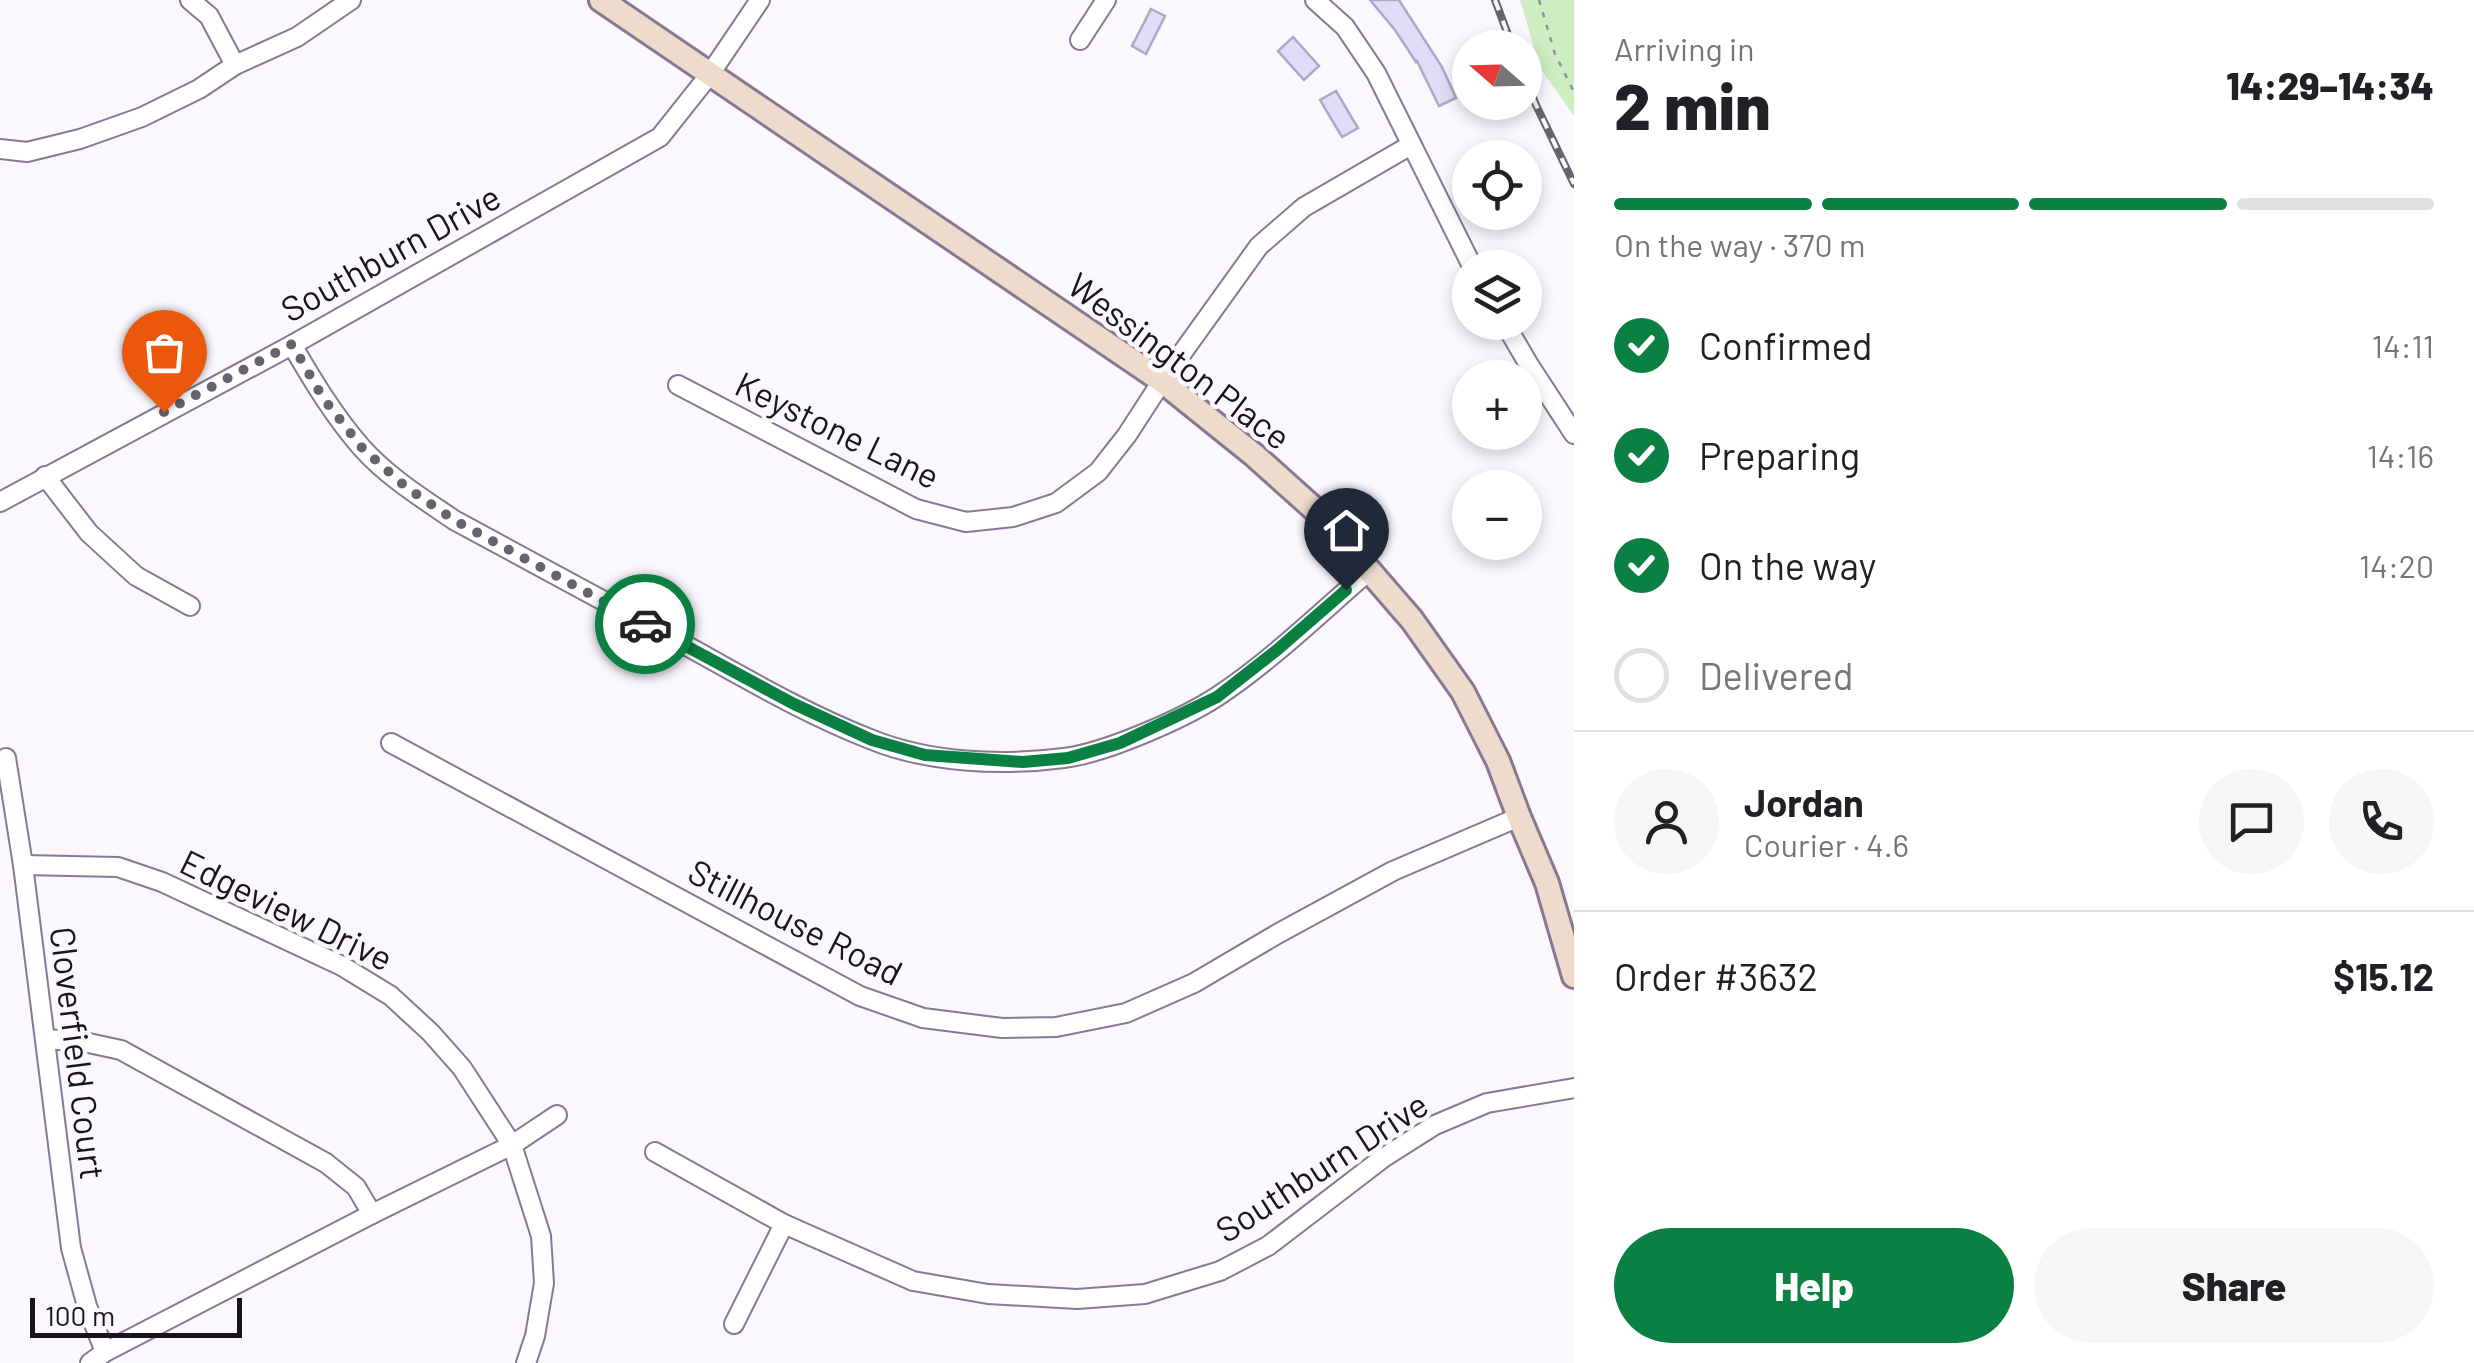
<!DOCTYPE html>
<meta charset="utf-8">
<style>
:root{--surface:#fff;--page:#f6f6f6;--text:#202124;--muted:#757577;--line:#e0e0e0;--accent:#0b8043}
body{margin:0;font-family:Barlow,sans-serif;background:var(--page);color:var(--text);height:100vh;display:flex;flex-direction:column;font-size:38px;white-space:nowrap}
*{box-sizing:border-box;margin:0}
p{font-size:32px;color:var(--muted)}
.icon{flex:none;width:55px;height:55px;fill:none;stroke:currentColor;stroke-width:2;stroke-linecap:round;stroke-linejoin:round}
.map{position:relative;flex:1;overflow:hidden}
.drawer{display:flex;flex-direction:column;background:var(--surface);width:900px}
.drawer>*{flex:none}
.needle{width:65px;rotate:290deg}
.buttons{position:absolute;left:1452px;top:30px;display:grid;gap:20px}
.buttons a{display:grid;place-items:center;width:90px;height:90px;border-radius:50%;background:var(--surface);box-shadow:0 5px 15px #0003;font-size:50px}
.scale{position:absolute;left:30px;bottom:25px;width:212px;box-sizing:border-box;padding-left:10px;border:5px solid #18131e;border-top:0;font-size:28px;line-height:35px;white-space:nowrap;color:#18131e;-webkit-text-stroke:8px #faf7fd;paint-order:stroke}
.pin{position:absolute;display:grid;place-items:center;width:85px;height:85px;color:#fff;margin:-102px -42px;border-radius:50% 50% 50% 0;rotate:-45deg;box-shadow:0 0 10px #0007}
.pin .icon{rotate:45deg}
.courier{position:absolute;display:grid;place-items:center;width:100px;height:100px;margin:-50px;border:8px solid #0b8043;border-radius:50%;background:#fff;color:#222;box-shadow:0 2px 12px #0007}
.summary em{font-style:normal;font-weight:800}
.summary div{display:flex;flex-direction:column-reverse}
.summary{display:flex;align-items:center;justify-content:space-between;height:170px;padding:0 40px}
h1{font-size:65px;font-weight:800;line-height:75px}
.bar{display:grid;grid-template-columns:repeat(4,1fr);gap:15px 10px;align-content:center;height:120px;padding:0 40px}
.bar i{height:12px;border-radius:8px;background:var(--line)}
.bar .on{background:var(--accent)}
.bar p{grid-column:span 4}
.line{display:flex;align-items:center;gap:25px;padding:0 40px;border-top:2px solid var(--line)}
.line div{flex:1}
.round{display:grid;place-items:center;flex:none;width:105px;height:105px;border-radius:52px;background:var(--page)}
ol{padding:0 40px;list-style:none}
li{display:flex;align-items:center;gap:30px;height:110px}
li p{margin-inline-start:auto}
li .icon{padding:10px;border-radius:50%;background:var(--accent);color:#fff;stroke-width:4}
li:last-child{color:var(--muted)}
li i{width:55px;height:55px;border:5px solid var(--line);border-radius:50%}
.action{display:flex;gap:20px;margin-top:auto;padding:20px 40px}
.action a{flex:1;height:115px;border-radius:60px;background:var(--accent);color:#fff;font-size:40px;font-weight:800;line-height:115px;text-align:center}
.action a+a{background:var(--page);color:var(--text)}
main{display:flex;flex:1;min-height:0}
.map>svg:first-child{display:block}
.green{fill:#cdeec1}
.building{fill:#dfdef6;stroke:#aaa9c9;stroke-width:2.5}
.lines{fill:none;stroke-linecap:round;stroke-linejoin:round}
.street-casing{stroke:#867996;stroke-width:22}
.secondary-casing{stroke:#867996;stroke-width:28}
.path{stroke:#928e96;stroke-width:2.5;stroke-dasharray:5 8;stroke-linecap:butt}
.street{stroke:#fff;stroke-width:18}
.secondary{stroke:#eedbcc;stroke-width:22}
.rail-casing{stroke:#67636c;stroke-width:8}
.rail{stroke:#faf7fd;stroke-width:4;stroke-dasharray:11;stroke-linecap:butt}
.done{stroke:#67636c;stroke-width:10;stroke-dasharray:0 18}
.route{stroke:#0b8043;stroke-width:12}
.labels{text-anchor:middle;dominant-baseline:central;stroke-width:9;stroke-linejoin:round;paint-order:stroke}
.street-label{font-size:35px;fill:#18131e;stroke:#faf7fd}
</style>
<main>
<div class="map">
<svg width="1574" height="1363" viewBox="0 0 1574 1363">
<rect width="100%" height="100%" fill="#faf7fd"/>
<polygon class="green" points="1520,0 1574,0 1574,116 1540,68"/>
<g class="building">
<polygon points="1370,0 1399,0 1442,67 1456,98 1439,106 1417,61 1416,62 1395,30"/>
<polygon points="1151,9 1165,16 1146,54 1132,46"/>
<polygon points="1293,37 1319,66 1304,80 1278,51"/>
<polygon points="1336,91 1358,128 1342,137 1320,100"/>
</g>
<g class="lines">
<defs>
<g id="street">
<polyline points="190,0 209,16 235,65"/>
<polyline points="1315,0 1345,27 1376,73 1473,268"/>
<polyline points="1080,40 1106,0"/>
<polyline points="0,149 27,152 80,139 142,117 199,89 235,65 297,37 351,0"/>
<polyline points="1504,322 1529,365 1574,434"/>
<path d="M292 345C313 381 334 416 362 448 388 477 422 498 454 520 532 562 610 604 687 646 747 679 806 714 870 739 928 763 1002 766 1064 758 1105 753 1183 719 1218 696 1272 660 1320 613 1370 570"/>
<polyline points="678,385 916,509 966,522 1013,517 1056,503 1098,472 1127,435 1162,381 1259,246 1304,207 1411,145"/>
<polyline points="45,476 89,533 136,576 190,606"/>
<polyline points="0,502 292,345 660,137 710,74 760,0"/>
<polyline points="391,743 860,996 923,1018 1002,1028 1056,1027 1126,1013 1194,983 1279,933 1393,871 1519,817"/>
<polyline points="6,758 23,865 71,1248 87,1306 105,1352"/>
<polyline points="23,865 118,867 162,882 342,966 391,996 431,1033 462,1068 512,1145 541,1236 544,1283 535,1336 526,1363"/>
<polyline points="46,1039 84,1042 121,1050 326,1163 356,1187 372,1214"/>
<polyline points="655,1152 784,1224 913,1281 988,1294 1077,1299 1145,1294 1220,1271 1268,1246 1383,1158 1435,1125 1487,1103 1574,1088"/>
<polyline points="734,1324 784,1224"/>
<polyline points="90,1363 105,1352 372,1214 512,1145 557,1115"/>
</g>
<polyline id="secondary" points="601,0 1162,381 1254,455 1322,516 1412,620 1463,692 1498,761 1519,817 1547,883 1574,976"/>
</defs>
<use href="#street" class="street-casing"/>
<use href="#secondary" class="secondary-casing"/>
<polyline class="path" points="1539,0 1555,54 1574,92"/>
<use href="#street" class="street"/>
<use href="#secondary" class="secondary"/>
<defs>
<g id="rail">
<polyline points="1495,0 1513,48"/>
<polyline points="1525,78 1536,105 1574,184"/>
</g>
</defs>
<use href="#rail" class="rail-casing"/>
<use href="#rail" class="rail"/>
</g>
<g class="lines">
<polyline class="done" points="164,412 292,344 323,398 363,449 406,487 454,520 645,624"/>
<polyline class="route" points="645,624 794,704 872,740 925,755 1023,762 1068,758 1120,743 1217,697 1277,650 1346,590"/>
</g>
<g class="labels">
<g class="street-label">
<text transform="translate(390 252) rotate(-29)">Southburn Drive</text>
<text transform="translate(1180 360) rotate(37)">Wessington Place</text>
<text transform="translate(838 429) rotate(26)">Keystone Lane</text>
<text transform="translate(287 909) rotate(26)">Edgeview Drive</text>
<text transform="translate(796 921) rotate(27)">Stillhouse Road</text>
<text transform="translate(79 1053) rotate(83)">Cloverfield Court</text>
<text transform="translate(1321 1166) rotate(-33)">Southburn Drive</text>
</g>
</g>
</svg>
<div class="buttons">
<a><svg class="needle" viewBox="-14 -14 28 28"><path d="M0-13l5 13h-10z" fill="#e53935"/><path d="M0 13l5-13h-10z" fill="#757577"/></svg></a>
<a><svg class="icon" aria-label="locate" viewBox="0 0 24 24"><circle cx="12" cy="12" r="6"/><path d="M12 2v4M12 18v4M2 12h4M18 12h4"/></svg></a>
<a><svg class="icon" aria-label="layers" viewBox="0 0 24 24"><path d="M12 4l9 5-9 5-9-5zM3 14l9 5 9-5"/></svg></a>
<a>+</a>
<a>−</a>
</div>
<div class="scale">100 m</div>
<div class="pin" style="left:164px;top:412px;background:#ea580c"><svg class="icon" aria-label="bag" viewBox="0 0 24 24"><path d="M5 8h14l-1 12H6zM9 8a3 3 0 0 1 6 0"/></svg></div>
<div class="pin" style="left:1346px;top:590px;background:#1f2937"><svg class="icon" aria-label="home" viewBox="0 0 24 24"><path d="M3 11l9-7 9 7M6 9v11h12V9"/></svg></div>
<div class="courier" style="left:645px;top:624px"><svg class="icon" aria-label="car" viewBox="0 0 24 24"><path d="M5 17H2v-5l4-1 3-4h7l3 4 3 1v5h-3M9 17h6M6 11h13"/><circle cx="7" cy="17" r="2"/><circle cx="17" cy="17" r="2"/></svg></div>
</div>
<section class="drawer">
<div class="summary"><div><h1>2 min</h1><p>Arriving in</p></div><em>14:29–14:34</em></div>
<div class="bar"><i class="on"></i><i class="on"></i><i class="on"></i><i></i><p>On the way · 370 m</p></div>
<ol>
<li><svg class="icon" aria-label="check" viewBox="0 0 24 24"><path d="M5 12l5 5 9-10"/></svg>Confirmed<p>14:11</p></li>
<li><svg class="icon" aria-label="check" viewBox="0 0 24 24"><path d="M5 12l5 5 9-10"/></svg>Preparing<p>14:16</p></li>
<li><svg class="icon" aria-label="check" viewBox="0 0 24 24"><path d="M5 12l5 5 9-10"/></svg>On the way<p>14:20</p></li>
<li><i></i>Delivered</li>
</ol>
<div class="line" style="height:180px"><a class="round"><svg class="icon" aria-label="person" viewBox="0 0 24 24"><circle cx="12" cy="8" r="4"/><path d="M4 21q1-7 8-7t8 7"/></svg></a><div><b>Jordan</b><p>Courier · 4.6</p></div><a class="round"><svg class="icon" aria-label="chat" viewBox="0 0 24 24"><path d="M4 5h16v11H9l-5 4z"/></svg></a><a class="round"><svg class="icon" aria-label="phone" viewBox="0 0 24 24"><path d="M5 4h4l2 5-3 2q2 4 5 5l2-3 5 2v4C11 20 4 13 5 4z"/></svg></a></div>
<div class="line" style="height:130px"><div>Order #3632</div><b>$15.12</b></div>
<div class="action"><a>Help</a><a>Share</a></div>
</section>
</main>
